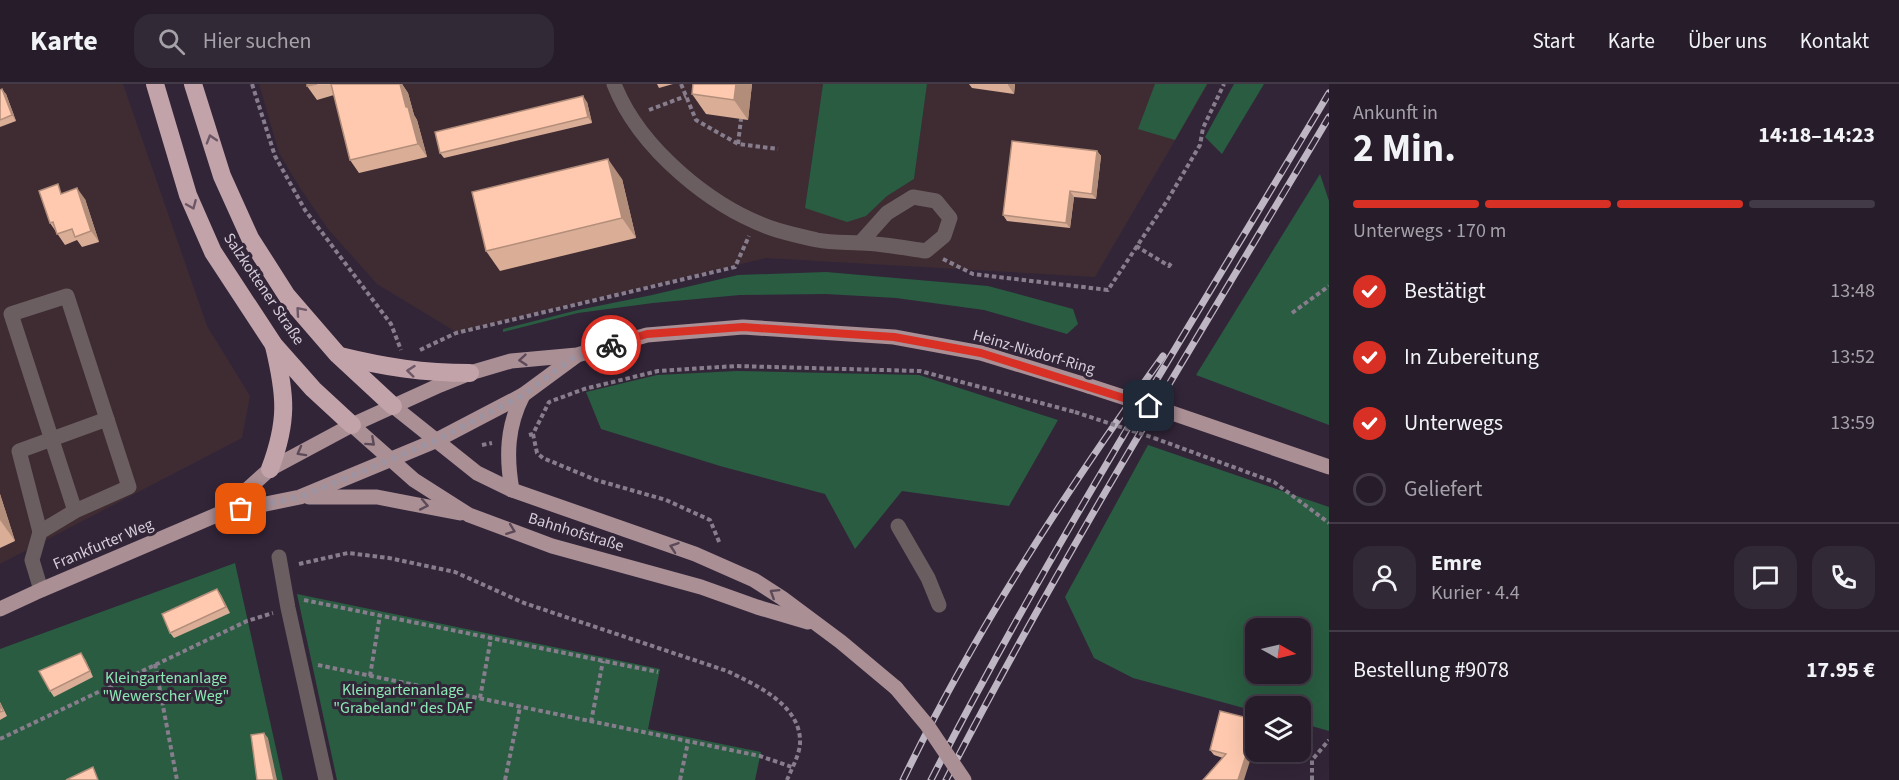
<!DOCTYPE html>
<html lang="de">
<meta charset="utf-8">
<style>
:root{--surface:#261c2a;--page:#322936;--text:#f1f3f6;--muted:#a4a1a8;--line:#423a47;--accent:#d93025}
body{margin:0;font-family:"Source Sans 3",sans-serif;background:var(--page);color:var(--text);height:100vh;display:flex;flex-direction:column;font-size:22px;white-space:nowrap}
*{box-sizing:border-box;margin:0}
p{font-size:20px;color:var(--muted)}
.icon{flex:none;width:33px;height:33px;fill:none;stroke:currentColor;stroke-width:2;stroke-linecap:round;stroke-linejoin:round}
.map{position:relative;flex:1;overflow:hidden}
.drawer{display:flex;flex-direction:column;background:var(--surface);width:570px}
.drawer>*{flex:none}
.needle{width:39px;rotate:98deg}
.tools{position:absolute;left:1245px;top:534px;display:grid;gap:12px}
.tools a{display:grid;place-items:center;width:66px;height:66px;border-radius:12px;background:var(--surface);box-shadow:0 6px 24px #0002,0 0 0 2px var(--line);font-size:30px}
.pin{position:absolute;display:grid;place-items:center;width:51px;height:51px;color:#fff;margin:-26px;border-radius:12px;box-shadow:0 3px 9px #0006}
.courier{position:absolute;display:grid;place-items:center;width:60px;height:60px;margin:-30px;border:4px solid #d93025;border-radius:50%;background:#fff;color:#222;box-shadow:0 2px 8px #0007}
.summary em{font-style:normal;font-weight:700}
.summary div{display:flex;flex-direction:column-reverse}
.summary{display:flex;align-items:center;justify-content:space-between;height:102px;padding:0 24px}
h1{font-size:39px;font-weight:700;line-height:45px}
.bar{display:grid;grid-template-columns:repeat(4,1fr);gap:9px 6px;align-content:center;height:72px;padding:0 24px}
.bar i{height:8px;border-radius:4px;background:var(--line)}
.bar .on{background:var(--accent)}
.bar p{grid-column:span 4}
.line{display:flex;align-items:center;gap:15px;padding:0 24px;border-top:2px solid var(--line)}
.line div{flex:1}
.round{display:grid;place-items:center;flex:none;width:63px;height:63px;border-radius:18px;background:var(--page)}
ol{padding:0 24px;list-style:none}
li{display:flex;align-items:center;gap:18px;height:66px}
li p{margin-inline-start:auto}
li .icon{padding:6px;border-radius:50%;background:var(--accent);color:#fff;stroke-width:4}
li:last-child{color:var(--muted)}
li i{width:33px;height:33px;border:3px solid var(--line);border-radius:50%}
header{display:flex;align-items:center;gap:36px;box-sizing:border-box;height:84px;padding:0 30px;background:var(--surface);border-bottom:2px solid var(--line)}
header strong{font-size:28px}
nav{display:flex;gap:33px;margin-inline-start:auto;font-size:21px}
.search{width:420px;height:54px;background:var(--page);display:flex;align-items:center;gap:15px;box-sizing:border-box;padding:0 21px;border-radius:18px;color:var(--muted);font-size:22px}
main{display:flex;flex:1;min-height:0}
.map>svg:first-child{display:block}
.commercial{fill:#3f2c33}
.green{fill:#295c41;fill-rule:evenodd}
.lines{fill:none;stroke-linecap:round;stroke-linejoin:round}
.path{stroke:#877d8c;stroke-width:4;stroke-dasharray:4.5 3;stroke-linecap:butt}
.minor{stroke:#6b5e60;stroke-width:15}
.major{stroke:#aa8f95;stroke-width:15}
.highway{stroke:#c3a3aa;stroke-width:18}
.rail-casing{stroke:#beb6c3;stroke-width:7}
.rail{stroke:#322538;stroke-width:4.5;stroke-dasharray:14;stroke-linecap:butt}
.path-bridge{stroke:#877d8c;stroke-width:4;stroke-dasharray:4.5 3;stroke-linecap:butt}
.major-bridge{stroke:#aa8f95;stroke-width:15}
.wall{fill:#daad96}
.shaded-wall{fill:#b28d7a}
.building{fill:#fec9af;stroke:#b28d7a;stroke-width:1.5}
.oneway{stroke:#6c5766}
.oneway2{stroke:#5c4a59}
.done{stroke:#9d93a1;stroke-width:6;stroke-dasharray:0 10.8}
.route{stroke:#d93025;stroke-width:8}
.labels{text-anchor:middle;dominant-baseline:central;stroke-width:6;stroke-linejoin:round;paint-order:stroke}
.street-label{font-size:16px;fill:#d6ceda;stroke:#322538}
.park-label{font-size:16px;fill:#8ae8b3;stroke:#322538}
</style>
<header>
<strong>Karte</strong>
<div class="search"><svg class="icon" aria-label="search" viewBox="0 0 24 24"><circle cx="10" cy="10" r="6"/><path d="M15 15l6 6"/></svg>Hier suchen</div>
<nav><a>Start</a><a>Karte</a><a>Über uns</a><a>Kontakt</a></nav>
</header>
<main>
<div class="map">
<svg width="1329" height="696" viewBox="0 0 1329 696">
<rect width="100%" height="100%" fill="#322538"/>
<g class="commercial">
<polygon points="0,0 123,0 207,242 250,312 242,354 0,480"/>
<polygon points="259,0 823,0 805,124 866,132 887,112 914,95 927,0 1208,0 1095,193 766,174 456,248 377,200 328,145 300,104 279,69"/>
</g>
<g class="green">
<polygon points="823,0 927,0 914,95 887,112 866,132 847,138 805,124"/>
<polygon points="1155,0 1207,0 1175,56 1138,45"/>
<polygon points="1234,0 1264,0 1222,70 1205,53"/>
<polygon points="1320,90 1329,117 1329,341 1196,291"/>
<polygon points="826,188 988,202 1073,225 1078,240 1067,250 984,226 896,214 826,210 740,211 653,219 578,229 503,248 503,245 578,226 652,211 738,191"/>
<polygon points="737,287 919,291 1058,336 1009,422 902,407 855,465 825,410 720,382 601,345 586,308 657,291"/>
<path d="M1148 361 1329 423V647L1301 639 1300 622H1256L1255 627 1133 594 1094 574 1065 513ZM1256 544H1300V590H1256Z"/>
<polygon points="235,479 283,696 0,696 0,565"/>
<polygon points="297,510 660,585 648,645 761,668 755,696 337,696"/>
</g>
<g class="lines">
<g class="path">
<polyline points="252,0 275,72 305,126 391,240 401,266"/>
<polyline points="681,0 696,36 738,60 778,65"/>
<polyline points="649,26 686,12"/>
<polyline points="738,60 741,35"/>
<polyline points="1136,162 1169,182 1172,178"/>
<polyline points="943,175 973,190 1108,206 1167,117 1200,61 1203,44 1224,0"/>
<polyline points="1292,229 1329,202"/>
<polyline points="420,266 456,249 735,183 749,152"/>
<polyline points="533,350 537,369 543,374 596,396 666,416 710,436 720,460"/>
<polyline points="529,351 533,350 549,318 584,305 658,287 736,282 920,287 1075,328"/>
<polyline points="1154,354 1274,398 1329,439"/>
<polyline points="482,361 492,359"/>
<path d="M299 480 348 469 389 474 455 488 524 519 727 587C756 601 802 621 800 660 799 672 791 686 787 696"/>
<polyline points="304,516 658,588"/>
<polyline points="155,580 177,696"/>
<polyline points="318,581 760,672 792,683"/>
<polyline points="370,592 380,531"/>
<polyline points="480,614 491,554"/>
<polyline points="591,638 603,577"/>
<polyline points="0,655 247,537 273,529"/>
<polyline points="505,696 520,623"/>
<polyline points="680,696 688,658"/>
<polyline points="1312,696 1312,676 1329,656"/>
</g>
<g class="minor">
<path d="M614 0C639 64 712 125 777 146 790 150 804 153 817 156 832 159 847 158 862 159 884 160 905 164 926 167L944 152 950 134 936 117 913 113 887 129 861 158"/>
<polyline points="898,442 928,494 939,521"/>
<polyline points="40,448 19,367 107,335"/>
<polyline points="279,473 288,524 326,696"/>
<polyline points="41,506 32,476 40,448 75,427 11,230 67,212 129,403 75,427"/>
</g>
<g class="major">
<polyline points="393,322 477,389 512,406 695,470 754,496 782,514 841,558 896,604"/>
<polyline points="1169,328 1329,383"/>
<polyline points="352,341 414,396 469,431 552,462 701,503 757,523 808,538"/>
<path d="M512 406C506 372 507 342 523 311"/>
<polyline points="309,413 377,413 460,429"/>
<polyline points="221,429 270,385 352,341 440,301 470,289 511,277 577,271 647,251 743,243 894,253 981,269 1089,302"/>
<polyline points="0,525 41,506 221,429 300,413 435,357 523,311 576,272"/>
</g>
<g class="highway">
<polyline points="155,0 188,111 213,168 274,261 313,305 352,341"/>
<polyline points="193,0 222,92 250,154 287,212 338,271 393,322"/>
<path d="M340 272C385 283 423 289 470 289"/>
<path d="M270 385C288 337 286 312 274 262"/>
</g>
<defs>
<g id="rail">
<path d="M903 696C975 546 1067 406 1163 272"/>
<path d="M931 696C1052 460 1194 236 1329 9"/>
<path d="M946 696C1063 469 1199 252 1329 33"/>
</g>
</defs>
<use href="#rail" class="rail-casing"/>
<use href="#rail" class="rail"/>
<polyline class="path-bridge" points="1075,328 1154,354"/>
<g class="major-bridge">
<polyline points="1089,302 1169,328"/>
<polyline points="896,604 927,641 964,696"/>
</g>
</g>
<g class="wall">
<polygon points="307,0 402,0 408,9 414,31 417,36 427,73 359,89 350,76 334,11 317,16 307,2"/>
<polygon points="657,0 673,0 659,4"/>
<polygon points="693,0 752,0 748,36 706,30 692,10"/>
<polygon points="969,0 1015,0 1014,10 972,4"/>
<polygon points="0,6 6,10 16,37 0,43"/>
<polygon points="587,18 592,39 444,74 440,69"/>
<polygon points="1097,67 1101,72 1096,115 1074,113 1070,144 1007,137 1003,131"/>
<polygon points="622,95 636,154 500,187 486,167"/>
<polygon points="63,109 85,115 99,158 82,163 77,156 65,161 50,139"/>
<polygon points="0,410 15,457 0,464"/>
<polygon points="217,505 221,511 230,529 174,554 170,549"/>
<polygon points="85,575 93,593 54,613 50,607"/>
<polygon points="0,618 7,632 0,636"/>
<polygon points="1256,636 1223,674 1214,671 1210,666"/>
</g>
<g class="shaded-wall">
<polygon points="400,0 402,0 408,9 414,31 417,36 427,73 418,60 406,23"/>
<polygon points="736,0 752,0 748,36 734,16"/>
<polygon points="1008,0 1015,0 1014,10 1008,1"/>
<polygon points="2,5 6,10 16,37 12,31"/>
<polygon points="583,12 587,18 592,39 588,33"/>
<polygon points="1097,67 1101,72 1096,115 1092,110"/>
<polygon points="608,75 622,95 636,154 622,134"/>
<polygon points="77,104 85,115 99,158 91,147"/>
<polygon points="1070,107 1074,113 1070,144 1066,139"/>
<polygon points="0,410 15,457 0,436"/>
<polygon points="217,505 221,511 230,529 226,523"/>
<polygon points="81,569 85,575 93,593"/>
<polygon points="1256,640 1256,658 1244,696 1238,696"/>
<polygon points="264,649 268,654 277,696 274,696"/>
</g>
<g class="building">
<polygon points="307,0 317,0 307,2"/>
<polygon points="331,0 400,0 406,23 408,23 418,60 350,76"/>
<polygon points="693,0 736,0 734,16 692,10"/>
<polygon points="2,5 12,31 0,36 0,6"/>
<polygon points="583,12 588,33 440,69 435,48"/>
<polygon points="1012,57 1097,67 1092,110 1070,107 1066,139 1003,131"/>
<polygon points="608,75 622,134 486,167 472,108"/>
<polygon points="58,100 61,110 77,104 91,147 75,153 72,145 57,150 53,138 50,139 39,107"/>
<polygon points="217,505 226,523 170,549 162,530"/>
<polygon points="81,569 90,587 50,607 39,587"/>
<polygon points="0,620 3,627 0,628"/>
<polygon points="1220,627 1256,636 1256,640 1238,696 1203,696 1226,670 1210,666"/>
<polygon points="264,649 274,696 257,696 251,651"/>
<polygon points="93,683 98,696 66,696"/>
</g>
<defs><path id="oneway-chevron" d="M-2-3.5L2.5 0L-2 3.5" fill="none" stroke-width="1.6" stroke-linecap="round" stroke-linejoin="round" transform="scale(1.5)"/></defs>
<g class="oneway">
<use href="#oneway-chevron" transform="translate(211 55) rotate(-107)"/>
<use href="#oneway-chevron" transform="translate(192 121) rotate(67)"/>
<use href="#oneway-chevron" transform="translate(300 227) rotate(-131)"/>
<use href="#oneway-chevron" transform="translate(411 287) rotate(-174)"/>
</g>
<g class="oneway2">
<use href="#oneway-chevron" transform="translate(523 276) rotate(175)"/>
<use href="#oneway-chevron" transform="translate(371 358) rotate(42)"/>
<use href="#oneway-chevron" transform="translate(301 368) rotate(151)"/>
<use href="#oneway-chevron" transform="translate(424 421) rotate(11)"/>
<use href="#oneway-chevron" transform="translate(511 446) rotate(21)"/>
<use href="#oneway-chevron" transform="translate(674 463) rotate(-161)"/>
<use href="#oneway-chevron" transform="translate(774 509) rotate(-148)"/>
</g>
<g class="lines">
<polyline class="done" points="241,425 300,413 435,357 523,311 577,271 611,261"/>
<polyline class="route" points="611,261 647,250 743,243 894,253 981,269 1149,322"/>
</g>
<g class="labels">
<g class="street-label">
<text transform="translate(264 205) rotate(56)">Salzkottener Straße</text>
<text transform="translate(1034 268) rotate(16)">Heinz-Nixdorf-Ring</text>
<text transform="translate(576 448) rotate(17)">Bahnhofstraße</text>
<text transform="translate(103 460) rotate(-23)">Frankfurter Weg</text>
</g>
<g class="park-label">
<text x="166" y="594">Kleingartenanlage<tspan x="166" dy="18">"Wewerscher Weg"</tspan></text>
<text x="403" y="606">Kleingartenanlage<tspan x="403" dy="18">"Grabeland" des DAF</tspan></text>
</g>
</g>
</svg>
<div class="tools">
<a><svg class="needle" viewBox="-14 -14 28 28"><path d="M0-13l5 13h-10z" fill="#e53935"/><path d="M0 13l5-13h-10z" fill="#a4a1a8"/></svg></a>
<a><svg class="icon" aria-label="layers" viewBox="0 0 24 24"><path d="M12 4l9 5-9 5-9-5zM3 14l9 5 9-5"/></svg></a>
</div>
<div class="pin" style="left:241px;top:425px;background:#ea580c"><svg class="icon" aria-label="bag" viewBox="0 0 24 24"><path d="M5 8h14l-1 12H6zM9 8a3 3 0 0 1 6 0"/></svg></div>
<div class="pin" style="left:1149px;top:322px;background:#1f2937"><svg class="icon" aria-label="home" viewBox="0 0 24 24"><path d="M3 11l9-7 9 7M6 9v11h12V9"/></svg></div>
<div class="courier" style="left:611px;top:261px"><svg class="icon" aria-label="bike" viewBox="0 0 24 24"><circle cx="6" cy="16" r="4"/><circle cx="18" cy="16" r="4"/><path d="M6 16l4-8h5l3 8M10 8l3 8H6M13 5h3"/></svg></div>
</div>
<section class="drawer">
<div class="summary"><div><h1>2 Min.</h1><p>Ankunft in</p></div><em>14:18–14:23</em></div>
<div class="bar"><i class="on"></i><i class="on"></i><i class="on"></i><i></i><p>Unterwegs · 170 m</p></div>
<ol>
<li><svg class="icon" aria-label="check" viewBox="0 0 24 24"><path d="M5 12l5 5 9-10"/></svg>Bestätigt<p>13:48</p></li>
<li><svg class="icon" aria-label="check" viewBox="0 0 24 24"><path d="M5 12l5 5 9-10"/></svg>In Zubereitung<p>13:52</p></li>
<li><svg class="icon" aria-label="check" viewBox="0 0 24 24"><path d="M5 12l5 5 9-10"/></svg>Unterwegs<p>13:59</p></li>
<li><i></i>Geliefert</li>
</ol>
<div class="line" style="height:108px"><a class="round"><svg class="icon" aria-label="person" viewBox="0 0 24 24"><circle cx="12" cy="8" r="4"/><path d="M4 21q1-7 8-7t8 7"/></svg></a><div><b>Emre</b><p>Kurier · 4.4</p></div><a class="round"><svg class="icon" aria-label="chat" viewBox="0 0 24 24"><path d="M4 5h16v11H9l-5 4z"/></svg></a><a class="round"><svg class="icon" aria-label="phone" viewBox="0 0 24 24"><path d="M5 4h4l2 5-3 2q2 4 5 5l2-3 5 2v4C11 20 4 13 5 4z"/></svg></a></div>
<div class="line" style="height:78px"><div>Bestellung #9078</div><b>17.95 €</b></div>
</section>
</main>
